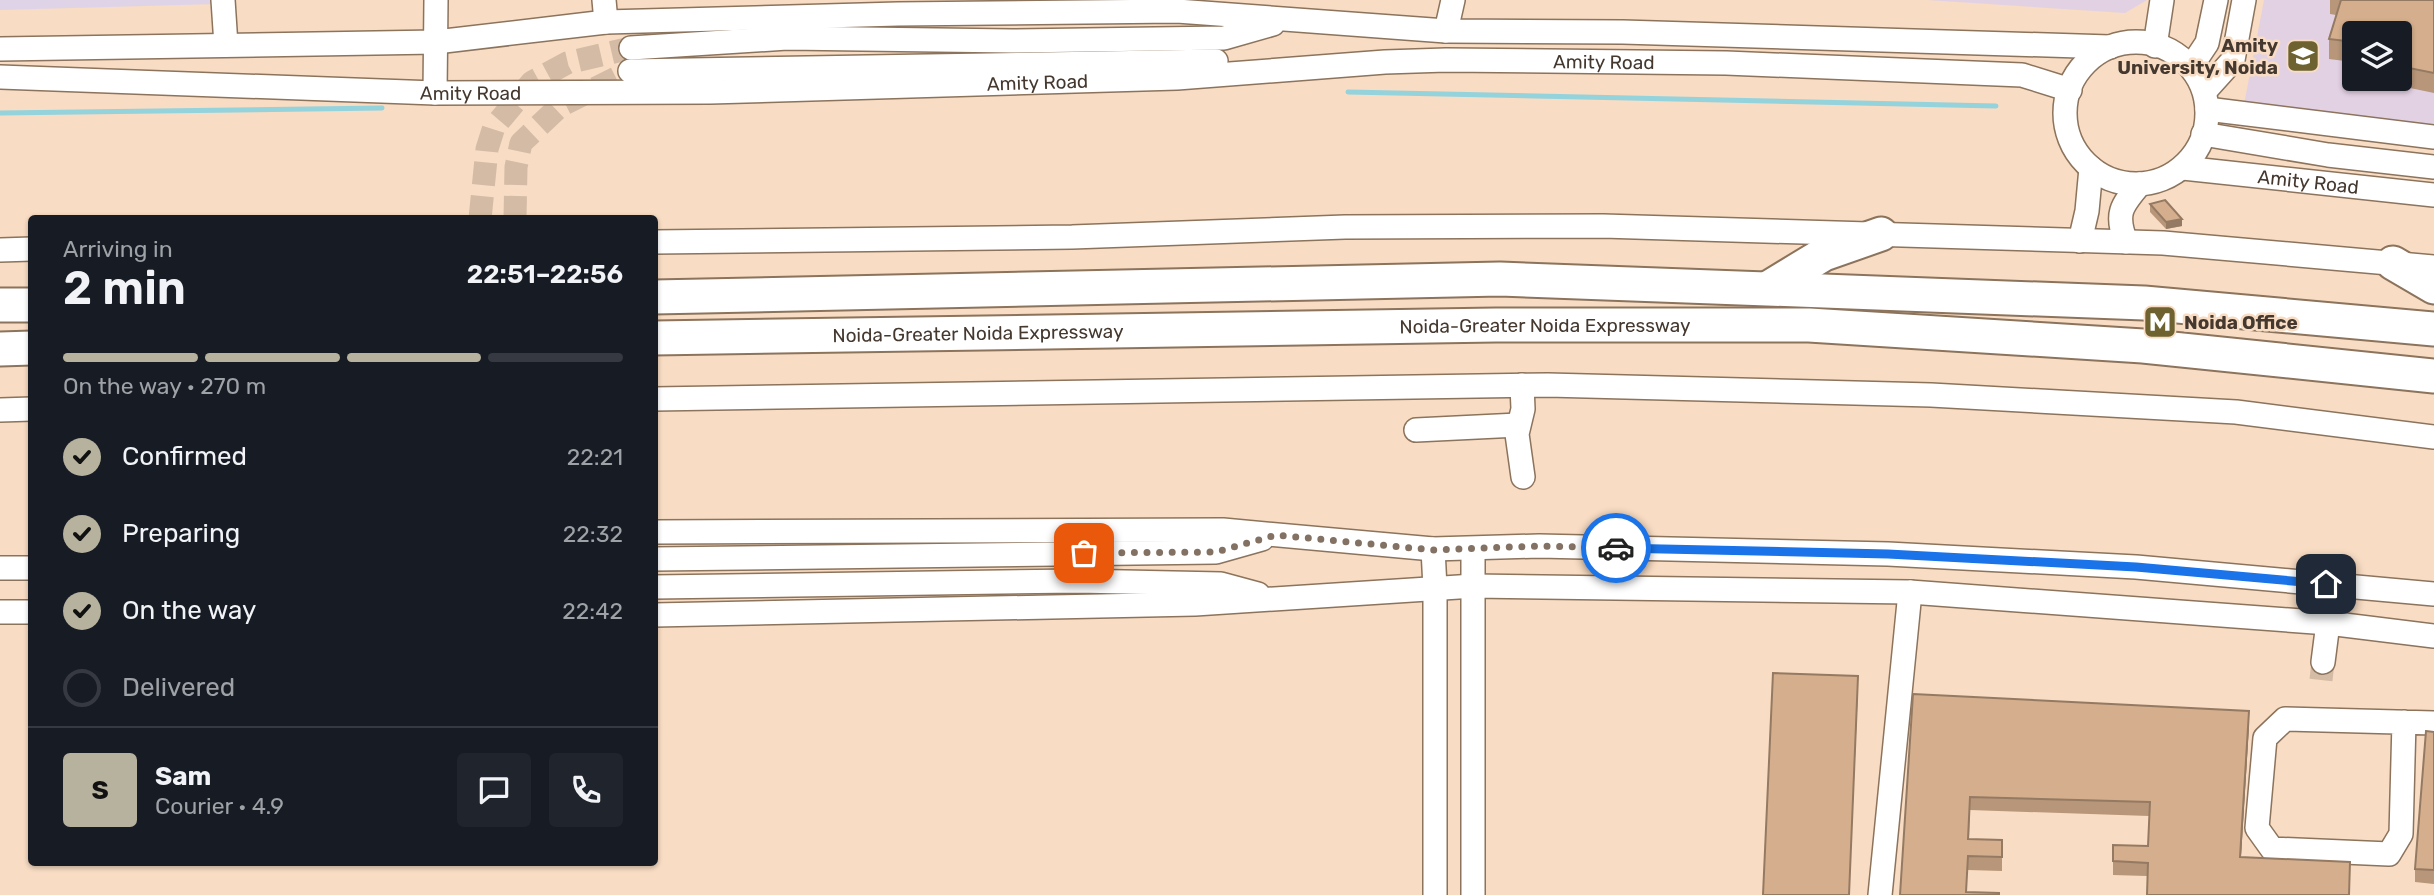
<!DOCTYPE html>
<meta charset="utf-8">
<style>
:root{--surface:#171b24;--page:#20242c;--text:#f1f3f6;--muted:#9ea1a6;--line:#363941;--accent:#b6b29d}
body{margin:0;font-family:Rubik,sans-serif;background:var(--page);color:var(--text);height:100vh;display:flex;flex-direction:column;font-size:26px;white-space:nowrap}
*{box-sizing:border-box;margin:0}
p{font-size:23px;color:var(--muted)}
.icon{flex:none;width:38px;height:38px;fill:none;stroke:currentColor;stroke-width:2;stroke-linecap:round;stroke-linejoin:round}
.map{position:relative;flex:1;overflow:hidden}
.sheet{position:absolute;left:28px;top:215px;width:630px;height:651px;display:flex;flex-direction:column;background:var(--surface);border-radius:7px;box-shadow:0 2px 5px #0004}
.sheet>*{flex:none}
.fabs{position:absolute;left:2342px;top:21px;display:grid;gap:14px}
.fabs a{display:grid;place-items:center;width:70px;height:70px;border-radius:7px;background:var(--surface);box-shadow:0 2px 5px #0004;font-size:35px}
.pin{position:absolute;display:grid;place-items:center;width:60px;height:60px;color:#fff;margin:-30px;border-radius:14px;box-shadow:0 4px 10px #0006}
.courier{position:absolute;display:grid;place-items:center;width:70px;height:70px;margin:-35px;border:5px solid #1a73e8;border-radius:50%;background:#fff;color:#222;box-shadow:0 2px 9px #0007}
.overview em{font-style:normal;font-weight:600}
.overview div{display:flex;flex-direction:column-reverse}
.overview{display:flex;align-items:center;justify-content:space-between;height:119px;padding:0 35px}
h1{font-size:46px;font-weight:600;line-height:52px}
.bar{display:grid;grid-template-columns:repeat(4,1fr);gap:10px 7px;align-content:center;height:84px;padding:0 35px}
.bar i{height:9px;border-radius:5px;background:var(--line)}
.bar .selected{background:var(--accent)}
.bar p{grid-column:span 4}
.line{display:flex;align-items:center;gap:18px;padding:0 35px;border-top:2px solid var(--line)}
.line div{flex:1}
.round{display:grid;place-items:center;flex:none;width:74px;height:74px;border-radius:7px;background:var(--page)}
ol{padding:0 35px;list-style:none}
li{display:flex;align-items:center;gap:21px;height:77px}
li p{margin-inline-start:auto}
li .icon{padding:7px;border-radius:50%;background:var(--accent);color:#111;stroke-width:4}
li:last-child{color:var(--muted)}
li i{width:38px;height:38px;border:4px solid var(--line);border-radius:50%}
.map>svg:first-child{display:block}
.commercial{fill:#ded3e7}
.education{fill:#e2d1e3;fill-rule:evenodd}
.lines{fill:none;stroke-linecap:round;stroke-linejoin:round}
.stream{stroke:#94d2dc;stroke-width:5}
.minor-tunnel{stroke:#d4bba5;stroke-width:23;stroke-dasharray:23 11;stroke-linecap:butt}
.minor-casing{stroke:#8c735c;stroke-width:26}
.highway-casing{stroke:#8c735c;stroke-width:37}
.minor{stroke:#fff;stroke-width:23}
.highway{stroke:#fff;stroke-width:33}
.wall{fill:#b79679}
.shaded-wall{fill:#957a63}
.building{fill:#d5af8d;stroke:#957a63;stroke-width:2}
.done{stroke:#837163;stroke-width:7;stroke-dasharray:0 12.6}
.route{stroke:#1a73e8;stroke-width:9}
.labels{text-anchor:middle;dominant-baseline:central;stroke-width:5;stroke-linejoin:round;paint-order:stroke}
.poi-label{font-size:19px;font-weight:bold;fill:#44382f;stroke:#f8dcc3;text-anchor:end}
.street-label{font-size:19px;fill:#44382f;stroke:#f8dcc3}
</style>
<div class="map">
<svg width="2434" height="895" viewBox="0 0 2434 895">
<rect width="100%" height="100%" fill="#f8dcc3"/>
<polygon class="commercial" points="0,0 216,0 216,4 0,10"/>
<g class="education">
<polygon points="1927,0 2147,0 2125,13"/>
<path d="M2264 0H2434V149L2241 120ZM2354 33H2399V79H2354Z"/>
</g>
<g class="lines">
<g class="stream">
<polyline points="1348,92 1996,106"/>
<polyline points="0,113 382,108"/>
</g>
<g class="minor-tunnel">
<polyline points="480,219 487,149 494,127 532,82 567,63 631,48"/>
<polyline points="515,219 516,167 521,143 560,106 630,71"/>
<polyline points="2321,680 2323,662"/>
</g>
<defs>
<g id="minor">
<polyline points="223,0 226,45"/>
<polyline points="604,0 606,22"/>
<polyline points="1446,31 1453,0"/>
<circle cx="2136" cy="113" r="71"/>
<polyline points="2155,46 2162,0"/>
<polyline points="631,48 787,38 1012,41 1224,38 1273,24"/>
<polyline points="0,49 436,42 606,22 898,14 1177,11 1446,31 1623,32 2110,47"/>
<polyline points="2191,67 2207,43 2216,0"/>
<polyline points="630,71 1216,61"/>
<path id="s1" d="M0 77 435 93 710 92 1177 78 1385 62 1446 60 1726 63 2022 75 2070 90"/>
<polyline points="2205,91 2233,60 2244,0"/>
<polyline points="435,93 436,0"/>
<polyline points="2207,109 2434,137"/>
<polyline points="2203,134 2328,155 2434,167"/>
<path id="s2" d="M2183 168 2434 195"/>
<polyline points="2080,241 2087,211 2091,168"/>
<polyline points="654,242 1072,237 1345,227 1603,226 2163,243 2434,267"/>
<path d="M2126 242C2115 214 2121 206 2140 184"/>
<polyline points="0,250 32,249"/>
<polyline points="1522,385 1523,409 1517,434 1523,477"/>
<polyline points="654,399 1548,385 1931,395 2236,412 2434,437"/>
<polyline points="0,410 32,409"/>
<polyline points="1416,430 1518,425"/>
<polyline points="654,532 1223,530 1433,549 1539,546 1888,554 2136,567 2434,594"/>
<polyline points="1433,549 1435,588 1435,895"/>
<polyline points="654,559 1216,552 1262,539"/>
<polyline points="0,568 32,568"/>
<polyline points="654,587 1077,581 1221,584 1258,594"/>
<polyline points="0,612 32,612"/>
<polyline points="654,615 1195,604 1474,586 1910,592 2328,623 2434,636"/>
<polyline points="2323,662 2328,623"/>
<polyline points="2404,722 2401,834 2389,854 2272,849 2257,828 2265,738 2285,719 2434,723"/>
<polyline points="1473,895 1473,549"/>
<polyline points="1880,895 1910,592"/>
</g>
<g id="highway">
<polyline points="2393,263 2434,287"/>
<polyline points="1768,288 1824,254 1881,234"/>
<polyline points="654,297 1500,279 2144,303 2434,329"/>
<polyline points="0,305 32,305"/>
<path id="s3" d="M654 338 1496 325H1809L2143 346 2434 376"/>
<polyline points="0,349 32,348"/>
</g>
</defs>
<use href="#minor" class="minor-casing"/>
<use href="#highway" class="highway-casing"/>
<use href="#minor" class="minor"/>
<use href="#highway" class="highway"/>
</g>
<g class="wall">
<polygon points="2330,0 2434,0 2434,93 2367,79 2399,79 2399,33 2354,33 2354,76 2353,76 2353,62 2329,59 2329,39 2336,15 2330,14"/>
<polygon points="2150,204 2182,226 2166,229 2150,212"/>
<polygon points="1913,694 2249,725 2241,857 2350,875 2349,895 2147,895 2147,876 2113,875 2113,861 2148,846 2149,816 1970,810 1969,839 2002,840 2002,871 1968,870 1900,895"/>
<polygon points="2434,732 2434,884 2415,882 2415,869"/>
</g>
<g class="shaded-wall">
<polygon points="2182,219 2182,226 2166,229 2166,222"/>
<polygon points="1858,676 1858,690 1849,895"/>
<polygon points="2249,711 2249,725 2240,871 2240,857"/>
</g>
<g class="building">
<polygon points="2341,0 2434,0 2434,73 2399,66 2399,33 2354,33 2354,42 2329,39"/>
<polygon points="2165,200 2182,219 2166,222 2150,204"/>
<polygon points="1773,673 1858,676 1849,895 1763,895"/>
<polygon points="1913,694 2249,711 2240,857 2350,862 2349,895 2147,895 2148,863 2113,861 2113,845 2148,846 2150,802 1970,797 1968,839 2002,840 2002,857 1968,856 1966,892 1999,893 1999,895 1900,895"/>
<polygon points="2426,731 2434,732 2434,870 2415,869"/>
</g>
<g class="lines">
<polyline class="done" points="1084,553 1216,552 1276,535 1433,550 1539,546 1616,548"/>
<polyline class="route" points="1616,548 1888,554 2136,567 2326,584"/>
</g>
<defs>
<symbol id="university-square" viewBox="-11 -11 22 22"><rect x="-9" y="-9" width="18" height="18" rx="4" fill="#6e6330" stroke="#f8dcc3"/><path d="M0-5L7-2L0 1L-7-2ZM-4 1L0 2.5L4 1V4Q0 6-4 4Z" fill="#fff"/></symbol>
<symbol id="metro-square" viewBox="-11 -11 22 22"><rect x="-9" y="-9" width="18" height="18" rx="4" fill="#6e6330" stroke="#f8dcc3"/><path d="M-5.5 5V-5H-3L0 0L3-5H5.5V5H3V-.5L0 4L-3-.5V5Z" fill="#fff"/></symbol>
</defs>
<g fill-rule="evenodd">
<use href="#university-square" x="2284" y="37" width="38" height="38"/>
<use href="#metro-square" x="2141" y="303" width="38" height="38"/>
</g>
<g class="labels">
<g class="poi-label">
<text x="2278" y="45">Amity<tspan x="2278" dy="22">University, Noida</tspan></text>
<text x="2184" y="322" text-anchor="start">Noida Office</text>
</g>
<g class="street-label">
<text stroke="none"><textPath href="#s1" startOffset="1605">Amity Road</textPath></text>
<text stroke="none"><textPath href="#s1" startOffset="1038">Amity Road</textPath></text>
<text stroke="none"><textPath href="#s1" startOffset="471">Amity Road</textPath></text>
<text stroke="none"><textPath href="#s2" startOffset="126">Amity Road</textPath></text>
<text stroke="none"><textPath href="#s3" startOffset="891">Noida-Greater Noida Expressway</textPath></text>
<text stroke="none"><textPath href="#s3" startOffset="324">Noida-Greater Noida Expressway</textPath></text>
</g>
</g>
</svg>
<div class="fabs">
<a><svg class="icon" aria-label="layers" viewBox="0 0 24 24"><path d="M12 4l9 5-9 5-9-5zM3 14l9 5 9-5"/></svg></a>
</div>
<div class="pin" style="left:1084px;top:553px;background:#ea580c"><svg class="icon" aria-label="bag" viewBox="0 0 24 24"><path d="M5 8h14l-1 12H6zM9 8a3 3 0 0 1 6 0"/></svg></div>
<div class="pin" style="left:2326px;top:584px;background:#1f2937"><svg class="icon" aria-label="home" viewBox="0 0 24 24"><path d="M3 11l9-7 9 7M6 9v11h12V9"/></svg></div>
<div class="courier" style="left:1616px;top:548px"><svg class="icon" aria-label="car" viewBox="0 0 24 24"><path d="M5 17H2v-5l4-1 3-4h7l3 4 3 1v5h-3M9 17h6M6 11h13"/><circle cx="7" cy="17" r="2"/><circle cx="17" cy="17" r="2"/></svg></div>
<section class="sheet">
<div class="overview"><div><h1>2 min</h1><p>Arriving in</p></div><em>22:51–22:56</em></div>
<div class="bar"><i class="selected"></i><i class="selected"></i><i class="selected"></i><i></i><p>On the way · 270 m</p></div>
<ol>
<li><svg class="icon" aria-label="check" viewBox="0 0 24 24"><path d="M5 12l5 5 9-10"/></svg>Confirmed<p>22:21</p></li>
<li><svg class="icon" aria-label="check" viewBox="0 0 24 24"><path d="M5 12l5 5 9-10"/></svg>Preparing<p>22:32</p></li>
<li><svg class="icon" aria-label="check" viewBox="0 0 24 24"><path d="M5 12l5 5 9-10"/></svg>On the way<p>22:42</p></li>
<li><i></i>Delivered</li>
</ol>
<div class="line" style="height:126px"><b class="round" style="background:var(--accent);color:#111">S</b><div><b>Sam</b><p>Courier · 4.9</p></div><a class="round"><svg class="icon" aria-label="chat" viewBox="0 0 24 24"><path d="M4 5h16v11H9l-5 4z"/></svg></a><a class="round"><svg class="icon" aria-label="phone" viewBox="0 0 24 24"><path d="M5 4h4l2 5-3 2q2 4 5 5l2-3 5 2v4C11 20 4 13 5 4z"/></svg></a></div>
</section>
</div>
